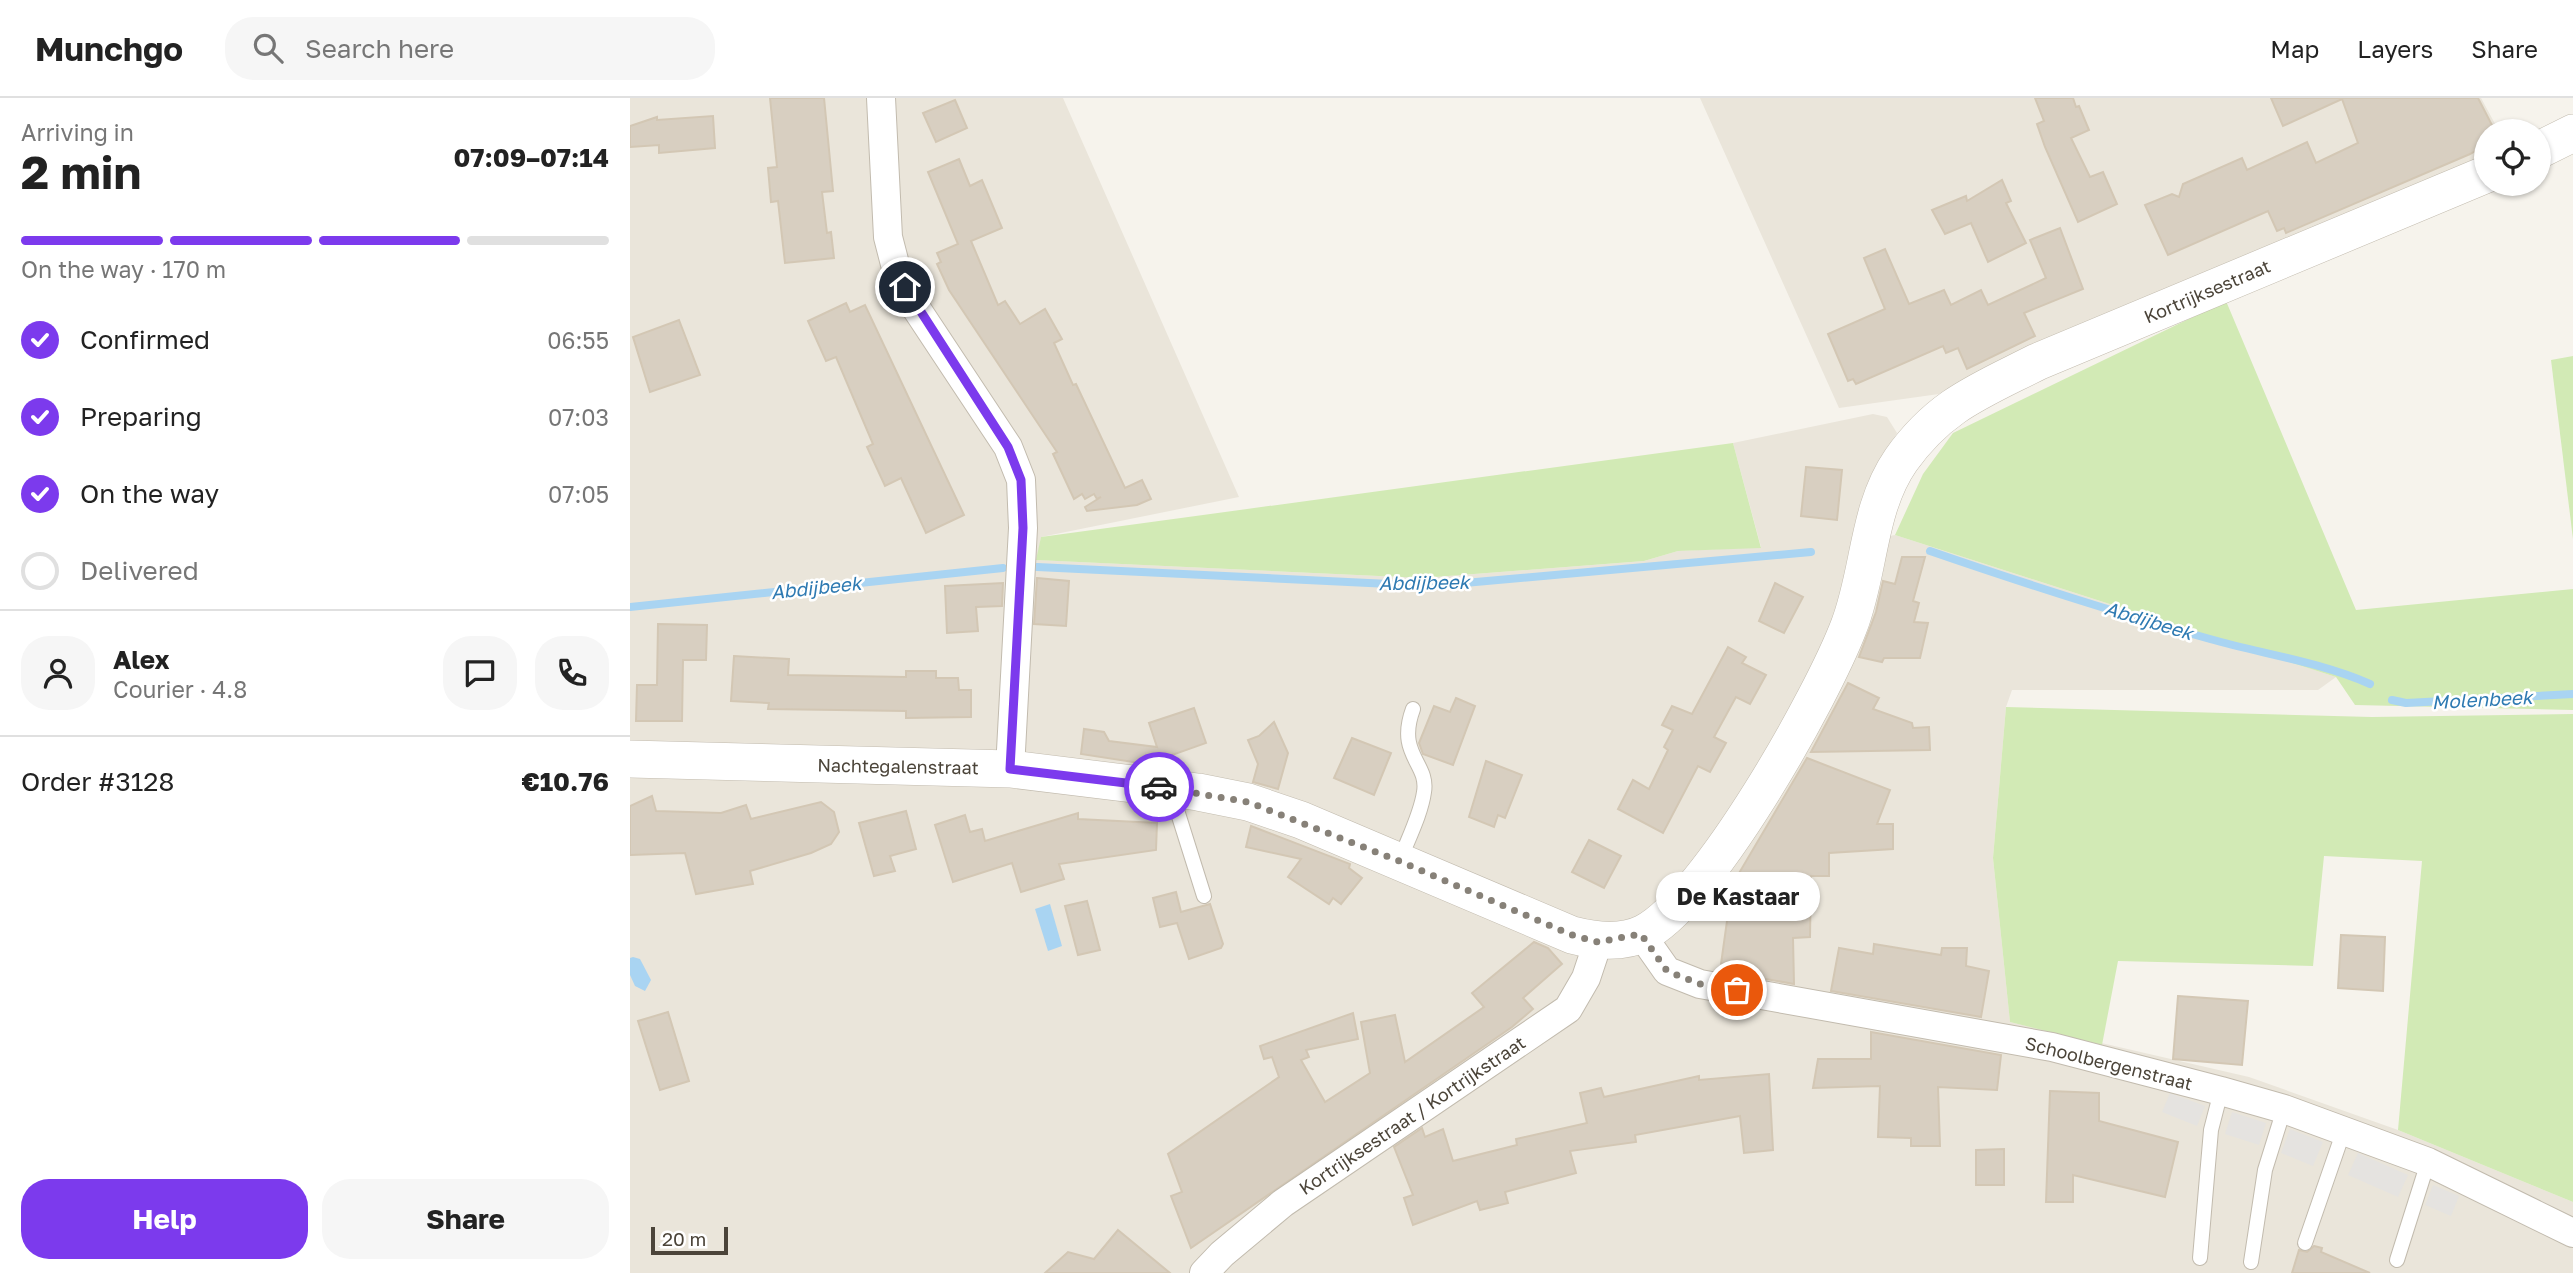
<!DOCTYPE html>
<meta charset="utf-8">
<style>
:root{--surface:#fff;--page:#f6f6f6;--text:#222;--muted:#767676;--line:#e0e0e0;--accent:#7c3aed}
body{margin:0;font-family:"Golos Text",sans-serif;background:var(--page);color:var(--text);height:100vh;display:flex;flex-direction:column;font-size:26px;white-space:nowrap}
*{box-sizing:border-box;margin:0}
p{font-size:23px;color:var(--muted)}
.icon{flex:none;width:38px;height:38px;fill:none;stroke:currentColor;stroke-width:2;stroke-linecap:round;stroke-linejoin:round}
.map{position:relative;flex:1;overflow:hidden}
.panel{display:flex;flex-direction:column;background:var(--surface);width:630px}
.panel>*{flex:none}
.tools{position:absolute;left:1844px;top:21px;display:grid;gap:14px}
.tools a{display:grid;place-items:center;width:77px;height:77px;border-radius:50%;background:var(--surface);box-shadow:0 2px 5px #0004;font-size:35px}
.scale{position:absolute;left:21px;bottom:18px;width:77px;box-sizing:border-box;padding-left:7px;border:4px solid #4b4439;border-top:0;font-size:19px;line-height:24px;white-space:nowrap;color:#4b4439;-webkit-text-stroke:5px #fff;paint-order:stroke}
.pin{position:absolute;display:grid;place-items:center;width:60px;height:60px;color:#fff;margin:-30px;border:4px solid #fff;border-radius:50%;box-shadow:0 2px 7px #0007}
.courier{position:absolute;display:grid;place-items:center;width:70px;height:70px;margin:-35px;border:5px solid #7c3aed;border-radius:50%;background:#fff;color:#222;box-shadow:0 2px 9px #0007}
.bubble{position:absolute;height:49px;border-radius:24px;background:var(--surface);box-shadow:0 2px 5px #0004;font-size:23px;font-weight:700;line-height:49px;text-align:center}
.head em{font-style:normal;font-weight:700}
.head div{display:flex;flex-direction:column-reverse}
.head{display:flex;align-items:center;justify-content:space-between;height:119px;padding:0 21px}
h1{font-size:46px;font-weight:700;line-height:52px}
.bar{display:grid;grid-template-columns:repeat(4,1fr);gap:10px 7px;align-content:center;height:84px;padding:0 21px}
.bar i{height:9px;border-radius:5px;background:var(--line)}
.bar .selected{background:var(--accent)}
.bar p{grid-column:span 4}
.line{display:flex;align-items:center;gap:18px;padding:0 21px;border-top:2px solid var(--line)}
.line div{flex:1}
.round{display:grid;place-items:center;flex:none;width:74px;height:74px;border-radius:28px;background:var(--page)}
ol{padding:0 21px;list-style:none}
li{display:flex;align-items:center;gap:21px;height:77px}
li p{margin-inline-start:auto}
li .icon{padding:7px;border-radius:50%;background:var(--accent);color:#fff;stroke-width:4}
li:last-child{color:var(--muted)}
li i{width:38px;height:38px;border:4px solid var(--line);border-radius:50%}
.primary-button{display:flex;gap:14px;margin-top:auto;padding:14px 21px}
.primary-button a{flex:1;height:80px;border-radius:28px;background:var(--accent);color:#fff;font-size:28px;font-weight:700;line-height:80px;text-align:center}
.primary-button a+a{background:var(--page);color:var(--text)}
header{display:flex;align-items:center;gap:42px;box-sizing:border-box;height:98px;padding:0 35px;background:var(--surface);border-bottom:2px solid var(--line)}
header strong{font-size:33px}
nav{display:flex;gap:38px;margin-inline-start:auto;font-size:24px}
.search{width:490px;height:63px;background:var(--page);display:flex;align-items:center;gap:18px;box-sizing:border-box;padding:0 24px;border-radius:28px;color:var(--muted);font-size:26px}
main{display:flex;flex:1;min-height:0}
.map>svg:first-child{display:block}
.residential{fill:#eae5da}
.green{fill:#d2eab5}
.parking{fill:#e5e3e0}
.water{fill:#a9d4f2}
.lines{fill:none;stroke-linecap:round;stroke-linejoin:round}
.stream{stroke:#a9d4f2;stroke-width:8}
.building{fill:#d8cfc1;stroke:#d3c7b4;stroke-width:2}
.service-casing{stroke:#c2bbae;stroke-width:16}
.minor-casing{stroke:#c2bbae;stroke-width:30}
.tertiary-casing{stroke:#c2bbae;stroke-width:38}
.service{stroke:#fff;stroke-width:14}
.minor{stroke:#fff;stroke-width:28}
.tertiary{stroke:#fff;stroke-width:37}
.done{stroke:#878178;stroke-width:7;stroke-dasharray:0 12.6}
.route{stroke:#7c3aed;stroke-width:9}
.labels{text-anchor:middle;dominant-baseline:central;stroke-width:5;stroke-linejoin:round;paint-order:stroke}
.street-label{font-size:18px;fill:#4b4439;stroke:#fff}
.water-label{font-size:19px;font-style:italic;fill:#2e7ab2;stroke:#fff}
</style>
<header>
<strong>Munchgo</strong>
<div class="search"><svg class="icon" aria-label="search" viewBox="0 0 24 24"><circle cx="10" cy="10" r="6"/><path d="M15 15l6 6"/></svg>Search here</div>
<nav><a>Map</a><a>Layers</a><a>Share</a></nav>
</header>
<main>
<section class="panel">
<div class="head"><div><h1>2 min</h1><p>Arriving in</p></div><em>07:09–07:14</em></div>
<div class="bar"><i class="selected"></i><i class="selected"></i><i class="selected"></i><i></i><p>On the way · 170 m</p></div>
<ol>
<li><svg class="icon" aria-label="check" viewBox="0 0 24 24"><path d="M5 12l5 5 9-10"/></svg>Confirmed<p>06:55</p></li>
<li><svg class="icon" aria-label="check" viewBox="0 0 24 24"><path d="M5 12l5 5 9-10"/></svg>Preparing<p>07:03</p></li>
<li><svg class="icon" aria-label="check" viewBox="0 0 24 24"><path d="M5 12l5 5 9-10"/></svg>On the way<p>07:05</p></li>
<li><i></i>Delivered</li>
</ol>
<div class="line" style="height:126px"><a class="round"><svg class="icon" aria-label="person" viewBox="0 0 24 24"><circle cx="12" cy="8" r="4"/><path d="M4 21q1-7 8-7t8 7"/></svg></a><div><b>Alex</b><p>Courier · 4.8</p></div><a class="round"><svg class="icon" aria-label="chat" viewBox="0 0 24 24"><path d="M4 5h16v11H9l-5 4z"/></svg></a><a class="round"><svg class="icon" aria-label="phone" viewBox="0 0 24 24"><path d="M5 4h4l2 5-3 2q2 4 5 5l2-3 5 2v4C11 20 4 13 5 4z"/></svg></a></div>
<div class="line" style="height:91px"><div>Order #3128</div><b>€10.76</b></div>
<div class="primary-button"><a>Help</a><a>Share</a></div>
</section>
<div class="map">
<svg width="1943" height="1175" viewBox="0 0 1943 1175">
<rect width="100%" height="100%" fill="#f6f3ec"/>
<g class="residential">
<polygon points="0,0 433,0 609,399 411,439 407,462 792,480 1014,463 1048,453 1131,449 1103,345 1243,316 1257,319 1267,335 1242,376 1225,444 1265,437 1706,579 1688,592 1382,592 1376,609 1363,760 1380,924 1619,979 1768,1032 1943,1104 1943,1175 0,1175"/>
<polygon points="1070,0 1851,0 1869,33 1857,33 1857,63 1309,296 1209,310"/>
</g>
<g class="green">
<polygon points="1596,203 1726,512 1943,491 1943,612 1725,607 1706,579 1265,437 1293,376 1323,335"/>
<polygon points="1943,258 1943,441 1921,262"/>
<polygon points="1103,345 1131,450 1048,453 1014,463 792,480 406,462 411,439"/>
<polygon points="1376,609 1742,619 1943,616 1943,1104 1768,1032 1792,763 1694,758 1683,868 1488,863 1472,947 1380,924 1363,760"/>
</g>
<g class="parking">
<polygon points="1540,995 1575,1008 1567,1028 1532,1014"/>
<polygon points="1602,1014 1636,1025 1629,1047 1595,1036"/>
<polygon points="1660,1031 1693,1044 1683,1068 1651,1055"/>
<polygon points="1728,1055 1778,1077 1768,1099 1718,1077"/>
<polygon points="1803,1087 1829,1098 1821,1118 1795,1107"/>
</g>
<g class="water">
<polygon points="420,806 432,848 418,853 405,811"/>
<polygon points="3,859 10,861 21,882 15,893 5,888 0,877 0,860"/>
</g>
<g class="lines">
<g class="stream">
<path d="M1300 453C1393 485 1486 515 1580 541 1633 556 1690 564 1740 586"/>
<polyline points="407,469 801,488 1181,454"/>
<polyline points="0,509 373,470"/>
<polyline points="1762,602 1776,605 1943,596"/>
</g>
</g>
<g class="building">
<polygon points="140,0 194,0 203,93 192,94 197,135 201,134 204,160 155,165 148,103 141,104 138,70 147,69"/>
<polygon points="1405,0 1443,0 1446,9 1449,8 1459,32 1441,40 1460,79 1473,74 1487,106 1448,124 1415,49 1407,26 1414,23"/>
<polygon points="1641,0 1848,0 1865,33 1857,33 1857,46 1840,56 1656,135 1654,130 1647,133 1638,113 1538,157 1515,107 1542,96 1549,99 1553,86 1612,60 1617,72 1677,44 1686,65 1728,45 1712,1 1653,28"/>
<polygon points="325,2 337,30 306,44 293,15"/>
<polygon points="83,18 85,50 29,55 29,47 0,49 0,28 27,19 27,22"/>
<polygon points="329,61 340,88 352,82 372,130 341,143 368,207 375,203 390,226 415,211 432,241 424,245 443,287 446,286 495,390 512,382 521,401 507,407 457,413 455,409 471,399 467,401 464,396 455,401 452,396 444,401 423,356 427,354 319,192 307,166 311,164 307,155 328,146 298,74"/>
<polygon points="1372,82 1381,103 1376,105 1396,145 1358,164 1341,125 1315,136 1302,112 1336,98 1337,103"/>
<polygon points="1430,130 1453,191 1394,215 1405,238 1337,271 1328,250 1316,255 1313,248 1226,286 1223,281 1218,283 1198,236 1255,211 1234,160 1255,151 1279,206 1314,192 1321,207 1351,192 1358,207 1416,180 1400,142"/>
<polygon points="216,205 220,214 235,207 334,417 296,435 271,380 255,388 237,349 243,346 206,259 196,263 178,223"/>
<polygon points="49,222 70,277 20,294 3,239"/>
<polygon points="1176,369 1212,372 1207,422 1171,418"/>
<polygon points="1272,459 1295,459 1283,503 1289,505 1284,524 1298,525 1290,560 1254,560 1252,564 1229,559 1246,514 1253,483 1265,486"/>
<polygon points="407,480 439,483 436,528 404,526"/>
<polygon points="373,485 372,508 346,509 348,533 317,535 315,488"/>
<polygon points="1145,485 1173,499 1154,535 1129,523"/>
<polygon points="28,526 77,527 76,562 53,562 52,623 6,623 7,587 27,587"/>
<polygon points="1098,549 1116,559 1112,565 1136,577 1120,606 1106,599 1084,639 1096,645 1080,674 1068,668 1033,735 988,711 1003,682 1019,691 1038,652 1034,649 1043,632 1032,627 1042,608 1062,616"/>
<polygon points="104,558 159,561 158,577 276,579 276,573 306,573 306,580 328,580 329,592 341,592 341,619 276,620 276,613 138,611 139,605 101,603"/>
<polygon points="1218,585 1249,600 1243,611 1282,625 1283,630 1299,629 1300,652 1181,654"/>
<polygon points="826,600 845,608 823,667 793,656 789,645 804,608 820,614"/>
<polygon points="564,610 576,645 522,664 523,667 451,656 454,631 474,634 479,643 527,649 519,625"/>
<polygon points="644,624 658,655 648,691 623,684 628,666 618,642 629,638"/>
<polygon points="722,640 761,655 744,697 704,680"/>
<polygon points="1177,660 1260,692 1247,726 1263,726 1263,751 1199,755 1199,778 1181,778 1180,839 1163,840 1164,886 1097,874 1091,866 1102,787"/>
<polygon points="856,663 892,677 875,720 868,717 864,729 839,719"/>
<polygon points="22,698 26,713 91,715 116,707 121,721 191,704 204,714 209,734 201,746 181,755 120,773 123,786 66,796 55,755 0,757 0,708"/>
<polygon points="276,713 286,751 260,758 265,773 244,778 229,725"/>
<polygon points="448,715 448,721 527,725 526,752 429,766 434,781 391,794 382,765 323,784 305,727 335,717 340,734 352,731 355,743"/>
<polygon points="621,728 720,766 719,770 732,780 711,806 703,800 699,806 658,779 671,761 616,749"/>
<polygon points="959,742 991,758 974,790 942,774"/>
<polygon points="546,794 551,814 580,806 593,846 591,850 559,861 547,825 530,829 523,800"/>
<polygon points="457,803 470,852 448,857 435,808"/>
<polygon points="1711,837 1755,839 1753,893 1708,890"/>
<polygon points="904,844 918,850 932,866 893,900 903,911 882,929 561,1150 541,1098 552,1094 538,1056 649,979 642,959 634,961 630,948 723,915 728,941 676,952 679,959 671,962 695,1004 740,975 731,924 765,917 775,964 854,909 842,895"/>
<polygon points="1244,846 1311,857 1312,850 1337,850 1336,868 1359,873 1351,919 1201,893 1209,850 1243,856"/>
<polygon points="1548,898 1618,903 1612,967 1543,961"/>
<polygon points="38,914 59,983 30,992 8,923"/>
<polygon points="1241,934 1371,957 1367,992 1308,989 1310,1048 1281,1048 1281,1040 1248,1039 1250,988 1183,990 1188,961 1241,961"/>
<polygon points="1139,976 1143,1052 1114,1055 1110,1018 1005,1037 1006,1044 940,1053 946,1075 875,1094 878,1105 850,1112 847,1103 783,1127 774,1100 783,1097 764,1049 792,1030 795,1039 813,1031 823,1063 887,1047 886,1041 957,1025 950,995 971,990 974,999 1069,978 1069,982"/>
<polygon points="1420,993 1469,995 1469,1023 1548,1044 1535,1099 1443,1077 1443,1104 1416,1104"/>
<polygon points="1374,1051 1374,1087 1346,1087 1346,1052"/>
<polygon points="488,1132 540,1175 415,1175 438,1154 464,1161"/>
<polygon points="1684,1148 1692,1150 1691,1154 1740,1175 1662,1175 1669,1152 1677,1154"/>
</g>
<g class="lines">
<defs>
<g id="service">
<polyline points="541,693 574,798"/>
<path d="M770 762C778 741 791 716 794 694 799 665 766 657 783 611"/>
<polyline points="1675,1145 1714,1032"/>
<polyline points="1570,1160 1581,1032 1591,993"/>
<polyline points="1767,1162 1798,1064"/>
<polyline points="1621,1164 1635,1072 1654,1011"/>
</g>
<g id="minor">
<polyline points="251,0 258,139 267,174 282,204 378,349 391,382 393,430 380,671"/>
<polyline points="1011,836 1037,873 1070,886 1422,949 1591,993 1654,1011 1798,1064 1943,1135"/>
<polyline points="574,1175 592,1156 653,1105 938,911 956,880 968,844"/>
</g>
<g id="tertiary">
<polyline points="1909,52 1943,35"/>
<path d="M0 661 380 671 568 694 618 704 671 722 942 837C965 843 992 846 1014 835 1079 801 1192 599 1219 528 1240 474 1237 411 1271 362 1310 307 1350 293 1407 264L1857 76"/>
</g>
</defs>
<use href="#service" class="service-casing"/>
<use href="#minor" class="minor-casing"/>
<use href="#tertiary" class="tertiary-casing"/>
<use href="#service" class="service"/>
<use href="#minor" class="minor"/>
<use href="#tertiary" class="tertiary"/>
</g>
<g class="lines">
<polyline class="done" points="529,689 618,704 769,763 942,837 968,844 1011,836 1037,873 1070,886 1107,892"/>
<polyline class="route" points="275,189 378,349 391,382 393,430 380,671 529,689"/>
</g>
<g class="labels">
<g class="street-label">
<text transform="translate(1577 193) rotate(-23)">Kortrijksestraat</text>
<text transform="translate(268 668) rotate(1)">Nachtegalenstraat</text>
<text transform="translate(1479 965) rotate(14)">Schoolbergenstraat</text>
<text transform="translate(782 1017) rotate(-34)">Kortrijksestraat / Kortrijkstraat</text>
</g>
<g class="water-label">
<text transform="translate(794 484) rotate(-1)">Abdijbeek</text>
<text transform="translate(186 489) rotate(-6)">Abdijbeek</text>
<text transform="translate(1519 522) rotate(17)">Abdijbeek</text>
<text transform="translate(1852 601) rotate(-3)">Molenbeek</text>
</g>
</g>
</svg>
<div class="tools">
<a><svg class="icon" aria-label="locate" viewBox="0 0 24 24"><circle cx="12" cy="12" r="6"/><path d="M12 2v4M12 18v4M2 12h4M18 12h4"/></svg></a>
</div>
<div class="scale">20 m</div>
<div class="pin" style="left:1107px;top:892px;background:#ea580c"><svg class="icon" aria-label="bag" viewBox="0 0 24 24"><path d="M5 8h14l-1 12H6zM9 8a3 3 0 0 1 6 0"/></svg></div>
<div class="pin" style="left:275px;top:189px;background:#1f2937"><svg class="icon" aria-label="home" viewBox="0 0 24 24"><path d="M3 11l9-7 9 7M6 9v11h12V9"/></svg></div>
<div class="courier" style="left:529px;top:689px"><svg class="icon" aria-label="car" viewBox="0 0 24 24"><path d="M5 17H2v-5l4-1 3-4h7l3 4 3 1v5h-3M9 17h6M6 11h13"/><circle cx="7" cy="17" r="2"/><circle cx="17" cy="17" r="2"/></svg></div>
<div class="bubble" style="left:1026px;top:774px;width:164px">De Kastaar</div>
</div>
</main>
